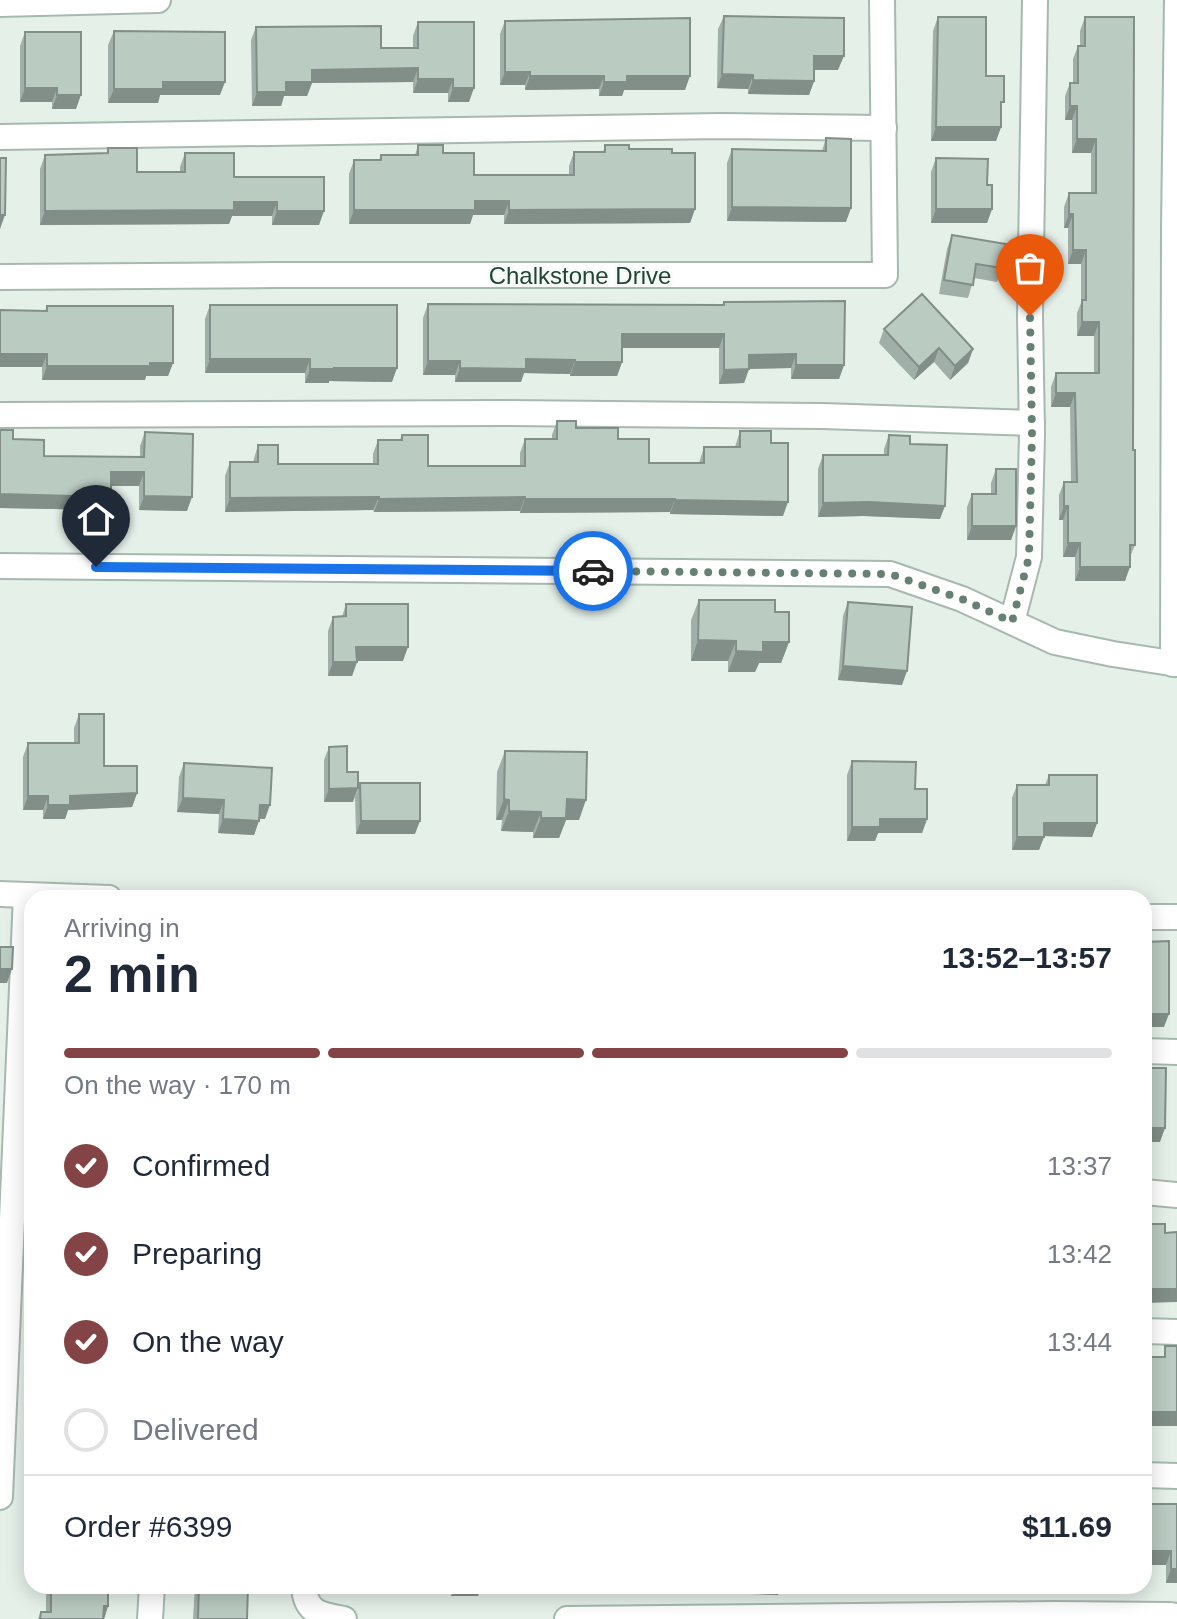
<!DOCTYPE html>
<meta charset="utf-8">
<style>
:root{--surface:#fff;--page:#f2f2f3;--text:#1f2937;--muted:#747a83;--line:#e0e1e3;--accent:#844344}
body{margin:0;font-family:Helvetica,sans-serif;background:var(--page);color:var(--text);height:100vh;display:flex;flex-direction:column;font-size:30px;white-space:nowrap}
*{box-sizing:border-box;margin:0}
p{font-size:26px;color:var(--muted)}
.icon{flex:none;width:44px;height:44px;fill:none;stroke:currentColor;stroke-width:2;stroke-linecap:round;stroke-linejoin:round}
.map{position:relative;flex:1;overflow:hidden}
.side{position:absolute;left:24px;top:890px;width:1128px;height:704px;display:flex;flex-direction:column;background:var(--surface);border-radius:24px;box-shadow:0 4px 20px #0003}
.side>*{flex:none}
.pin{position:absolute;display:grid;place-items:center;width:68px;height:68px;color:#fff;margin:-82px -34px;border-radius:50% 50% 50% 0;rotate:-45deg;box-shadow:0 0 8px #0007}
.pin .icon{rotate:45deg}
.courier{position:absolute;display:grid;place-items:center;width:80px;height:80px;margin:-40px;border:6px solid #1a73e8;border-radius:50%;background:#fff;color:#222;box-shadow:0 2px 10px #0007}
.overview em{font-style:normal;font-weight:700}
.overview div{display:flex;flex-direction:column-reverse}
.overview{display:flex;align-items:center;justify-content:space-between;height:136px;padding:0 40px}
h1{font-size:52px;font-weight:700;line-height:60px}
.bar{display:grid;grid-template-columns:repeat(4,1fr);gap:12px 8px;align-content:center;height:96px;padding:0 40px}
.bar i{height:10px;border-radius:6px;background:var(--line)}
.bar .current{background:var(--accent)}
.bar p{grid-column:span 4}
.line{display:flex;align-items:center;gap:20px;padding:0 40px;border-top:2px solid var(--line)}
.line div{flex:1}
ol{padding:0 40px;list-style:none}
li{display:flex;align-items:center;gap:24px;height:88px}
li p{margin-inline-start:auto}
li .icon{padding:8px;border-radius:50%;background:var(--accent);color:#fff;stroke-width:4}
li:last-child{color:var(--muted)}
li i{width:44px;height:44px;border:4px solid var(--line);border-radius:50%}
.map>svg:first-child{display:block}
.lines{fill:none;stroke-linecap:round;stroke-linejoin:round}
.minor-casing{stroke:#a7b9af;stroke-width:28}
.minor{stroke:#fff;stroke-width:24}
.wall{fill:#a0afa7}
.shaded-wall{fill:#828e88}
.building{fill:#bacbc2;stroke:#828e88;stroke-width:2}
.done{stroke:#668074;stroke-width:8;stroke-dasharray:0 14.4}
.route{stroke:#1a73e8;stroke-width:10}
.labels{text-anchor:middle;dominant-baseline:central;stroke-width:6;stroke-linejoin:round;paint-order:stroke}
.street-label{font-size:24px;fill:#224435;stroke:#f7fbf8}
</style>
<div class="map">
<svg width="1177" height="1619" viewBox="0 0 1177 1619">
<rect width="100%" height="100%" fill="#e5f0e9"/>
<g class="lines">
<defs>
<g id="minor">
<polyline points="0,4 158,0"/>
<polyline points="0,137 721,126 884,128"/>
<polyline points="0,277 275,275 885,275 882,0"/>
<polyline points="0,415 501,413 822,416 1032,423"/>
<polyline points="0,566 890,574 962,599 1055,642 1113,654 1177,664"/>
<polyline points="1012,622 1029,557 1032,434 1030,316 1035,0"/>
<polyline points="1173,664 1174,229 1177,0"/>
<polyline points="0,894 109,898"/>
<polyline points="1144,917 1177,917"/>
<polyline points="1144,1051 1177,1052"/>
<polyline points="1144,1192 1177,1195"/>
<polyline points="1144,1331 1177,1332"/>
<polyline points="1144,1475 1177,1476"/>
<polyline points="0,1497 26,895"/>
<path d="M304 1586C305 1613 321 1615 344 1619"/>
<polyline points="150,1619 152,1586"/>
<polyline points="567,1619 1054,1614 1170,1615 1177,1616"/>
</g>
</defs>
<use href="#minor" class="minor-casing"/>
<use href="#minor" class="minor"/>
</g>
<g class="wall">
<polygon points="724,16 838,70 814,70 814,81 809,95 748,94 748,89 717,88 718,29"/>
<polygon points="938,17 1001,110 1001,127 996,141 931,141 933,31"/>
<polygon points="1085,17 1133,450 1135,545 1130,557 1125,581 1075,581 1075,557 1063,557 1063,520 1059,520 1059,495 1064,482 1071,482 1070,407 1051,407 1051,387 1056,373 1094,373 1094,336 1077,336 1077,313 1081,303 1081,264 1068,264 1068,228 1064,228 1064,207 1069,193 1091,193 1091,153 1072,153 1072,120 1065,120 1065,96 1070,83 1073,83 1073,59 1078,46 1080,46 1080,31"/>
<polygon points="505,21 685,90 624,90 622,96 599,96 599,89 525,90 525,85 500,85 500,34"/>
<polygon points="418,22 469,102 448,102 448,93 413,93 413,82 312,83 307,96 284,96 281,106 252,106 251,40 256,27 381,48 413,48 413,36"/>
<polygon points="114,31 220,95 160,95 158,103 108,103 108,45"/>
<polygon points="25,32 76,109 52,109 52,102 20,102 20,46"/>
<polygon points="826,138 846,222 727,221 727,163 732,149 822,151"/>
<polygon points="418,145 443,153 474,175 569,175 569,166 574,152 603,152 605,145 629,149 672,153 695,209 690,223 504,224 504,215 473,215 470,224 349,224 349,174 354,160 379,160 381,155 415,155"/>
<polygon points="108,148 137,172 180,172 180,167 185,153 234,177 319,225 272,225 272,216 232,216 229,224 40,225 40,169 45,155 106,154"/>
<polygon points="936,158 987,185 992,209 987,223 931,223 931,172"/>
<polygon points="952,235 1002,268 997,282 974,278 968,298 939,294 947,249"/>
<polygon points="724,302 844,365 839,379 791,379 791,368 749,369 744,383 719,384 719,348 622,348 622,362 617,376 570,376 570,374 524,373 521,382 455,382 455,375 423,375 423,318 428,304 722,305"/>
<polygon points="210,305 392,382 329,381 329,383 305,383 305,373 205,373 205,319"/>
<polygon points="47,306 173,363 168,376 146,376 145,380 42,380 42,367 0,367 45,311"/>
<polygon points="884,329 973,349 968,363 950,380 934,362 914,380 879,343"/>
<polygon points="557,421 576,428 618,439 649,463 699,463 704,447 735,447 740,431 771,443 783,516 670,514 670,512 520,513 520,511 374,512 373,510 225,512 225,476 230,462 253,462 258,445 278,464 373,464 373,454 378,440 400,440 402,435 428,466 520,466 520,453 525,439 552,439 552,435"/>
<polygon points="0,430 13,439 44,456 140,457 140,446 145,432 187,511 139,510 139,486 111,486 111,497 106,510 0,508"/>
<polygon points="889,435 910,444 940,519 864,516 818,517 818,469 823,455 884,455 884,449"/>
<polygon points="996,469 1016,526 1011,540 967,540 967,507 972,494 991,494 991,483"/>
<polygon points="699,600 775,612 789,642 781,663 759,663 755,672 728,672 728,661 691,661 691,620"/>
<polygon points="848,602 902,685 838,680 843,616"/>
<polygon points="346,604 403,661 357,661 352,676 328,676 328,631 333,617 342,617"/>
<polygon points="79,714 104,766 137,793 132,807 68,810 65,819 43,819 43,810 23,810 23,757 28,743 74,743 74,728"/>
<polygon points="329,747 347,772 353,802 324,802 324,760"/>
<polygon points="505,751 579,820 566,820 559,838 533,838 533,832 501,831 502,820 496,820 497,772"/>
<polygon points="852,761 915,789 927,819 922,833 878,833 875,841 847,841 847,775"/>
<polygon points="184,763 265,819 259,819 254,835 218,833 219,814 177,812 179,777"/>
<polygon points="1049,775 1097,823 1092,837 1044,836 1039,850 1012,850 1012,798 1017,785 1045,785"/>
<polygon points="360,783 415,834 356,834 355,797"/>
<polygon points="1177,1504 1177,1583 1166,1583 1166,1565 1144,1565"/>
<polygon points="46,1586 108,1586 108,1606 104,1619 38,1619 41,1612 46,1612"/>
<polygon points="195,1586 248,1586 247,1619 193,1619"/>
</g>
<g class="shaded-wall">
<polygon points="814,56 844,56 838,70 809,70"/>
<polygon points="418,68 413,82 312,83 307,96 284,96 281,106 252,106 257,92 286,82 312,70"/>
<polygon points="505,72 530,72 525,85 500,85"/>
<polygon points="722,74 753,75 748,89 717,88"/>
<polygon points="530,76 604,76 599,89 525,90"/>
<polygon points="627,76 690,76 685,90 624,90 622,96 599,96 604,82"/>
<polygon points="418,79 453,79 448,93 413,93"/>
<polygon points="753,80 814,81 809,95 748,94"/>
<polygon points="163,82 225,82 220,95 160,95 158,103 108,103 114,89"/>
<polygon points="25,88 57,88 52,102 20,102"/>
<polygon points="453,88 474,88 469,102 448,102"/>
<polygon points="57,95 81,95 76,109 52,109"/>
<polygon points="1070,106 1077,106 1072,120 1065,120"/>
<polygon points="936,127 1001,127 996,141 931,141"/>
<polygon points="1077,139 1096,139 1091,153 1072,153"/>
<polygon points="475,201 509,201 504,215 473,215 470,224 349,224 354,210"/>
<polygon points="234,202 277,202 272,216 232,216 229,224 40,225 45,211"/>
<polygon points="732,207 851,208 846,222 727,221"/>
<polygon points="695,209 690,223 504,224 509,210"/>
<polygon points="936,209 992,209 987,223 931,223"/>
<polygon points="277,211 324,211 319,225 272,225"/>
<polygon points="1069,214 1073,214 1068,228 1064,228"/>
<polygon points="0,215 5,215 0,229"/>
<polygon points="1073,250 1086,250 1081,264 1068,264"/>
<polygon points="1082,322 1099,322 1094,336 1077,336"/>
<polygon points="622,334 724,334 719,348 617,348"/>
<polygon points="939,348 934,362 914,380 919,367"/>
<polygon points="973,349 968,363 950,380 955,366"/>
<polygon points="0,354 47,354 42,367 0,367"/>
<polygon points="796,354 791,368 744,369 749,355"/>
<polygon points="210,359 310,359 305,373 205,373"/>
<polygon points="526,359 575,360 570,374 524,373 521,382 455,382 460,368"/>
<polygon points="428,361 460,361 455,375 423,375"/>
<polygon points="575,362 622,362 617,376 570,376"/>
<polygon points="150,363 173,363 168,376 146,376 145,380 42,380 47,366"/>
<polygon points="796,365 844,365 839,379 791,379"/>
<polygon points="334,368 397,368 392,382 329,381 329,383 305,383 310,369"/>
<polygon points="749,369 744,383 719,384 724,370"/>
<polygon points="1056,393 1075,393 1070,407 1051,407"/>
<polygon points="111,472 144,472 139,486 106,486"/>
<polygon points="0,494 111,497 106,510 0,508"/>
<polygon points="144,496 192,497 187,511 139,510"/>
<polygon points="379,497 373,510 225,512 230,498"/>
<polygon points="525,497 520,511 374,512 379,499"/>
<polygon points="525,499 675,499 670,512 520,513"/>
<polygon points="675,500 788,502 783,516 670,514"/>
<polygon points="869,502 945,506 940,519 864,516 818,517 823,503"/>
<polygon points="1064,506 1068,506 1063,520 1059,520"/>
<polygon points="972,526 1016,526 1011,540 967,540"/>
<polygon points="1068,543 1080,543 1075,557 1063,557"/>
<polygon points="1080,567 1130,567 1125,581 1075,581"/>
<polygon points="698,640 736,641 728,661 691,661"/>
<polygon points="763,642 789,642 781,663 759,663 755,672 728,672 736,651"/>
<polygon points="356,647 408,647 403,661 351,661"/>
<polygon points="333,662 357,662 352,676 328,676"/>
<polygon points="843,666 907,671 902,685 838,680"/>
<polygon points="358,788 353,802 324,802 329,789"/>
<polygon points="137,793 132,807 68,810 65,819 43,819 48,805 70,796"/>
<polygon points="28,796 48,796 43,810 23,810"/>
<polygon points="183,798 224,800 219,814 177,812"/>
<polygon points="504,799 509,800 502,820 496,820"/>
<polygon points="567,799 586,800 579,820 566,820 559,838 533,838 541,818"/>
<polygon points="260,805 270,805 265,819 255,818"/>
<polygon points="509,811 541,812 533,832 501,831"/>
<polygon points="223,819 259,821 254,835 218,833"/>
<polygon points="880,819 927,819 922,833 878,833 875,841 847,841 852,827"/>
<polygon points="361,821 420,821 415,834 356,834"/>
<polygon points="1044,823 1097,823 1092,837 1039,836"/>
<polygon points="1017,837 1044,837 1039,850 1012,850"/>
<polygon points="0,969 12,969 7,983 0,983"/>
<polygon points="1144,1014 1169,1014 1164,1027 1144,1027"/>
<polygon points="1144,1128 1165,1128 1160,1142 1144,1142"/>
<polygon points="1144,1289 1177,1289 1177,1302 1144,1303"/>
<rect x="1144" y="1412" width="33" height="14"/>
<polygon points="1144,1551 1171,1551 1166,1565 1144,1565"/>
<polygon points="1171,1569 1177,1569 1177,1583 1166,1583"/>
<polygon points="455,1586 482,1586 478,1596 451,1596"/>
<polygon points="518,1586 545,1586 544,1589 517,1589"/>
<polygon points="726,1586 781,1586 778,1595 723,1593"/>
<polygon points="104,1606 108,1606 104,1619 99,1619"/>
</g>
<g class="building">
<polygon points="724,16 844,18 844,56 814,56 814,81 753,80 753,75 722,74"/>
<polygon points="938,17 986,17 986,76 1004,76 1004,102 1001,102 1001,127 936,127"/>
<polygon points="1085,17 1134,17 1133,450 1135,450 1135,545 1130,545 1130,567 1080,567 1080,543 1068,543 1068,506 1064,506 1064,482 1077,482 1075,393 1056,393 1056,373 1099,373 1099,322 1082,322 1082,300 1086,300 1086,250 1073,250 1073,214 1069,214 1069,193 1096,193 1096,139 1077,139 1077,106 1070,106 1070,83 1078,83 1078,46 1085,46"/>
<polygon points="690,18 690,76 627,76 627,82 604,82 604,76 530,76 530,72 505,72 505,21"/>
<polygon points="418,22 474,22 474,88 453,88 453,79 418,79 418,68 312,70 312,82 286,82 286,92 257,92 256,27 381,26 381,48 418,48"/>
<polygon points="114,31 225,32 225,82 163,82 163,89 114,89"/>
<polygon points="25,32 81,32 81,95 57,95 57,88 25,88"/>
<polygon points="826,138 851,139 851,208 732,207 732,149 826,151"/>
<polygon points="418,145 443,145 443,153 474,153 474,175 574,175 574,152 605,152 605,145 629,145 629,149 672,149 672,153 695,153 695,209 509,210 509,201 475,201 475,210 354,210 354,160 381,160 381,155 418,155"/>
<polygon points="108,148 137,148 137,172 185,172 185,153 234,153 234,177 324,177 324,211 277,211 277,202 234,202 234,210 45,211 45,155 108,153"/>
<polygon points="0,158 6,158 5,215 0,215"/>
<polygon points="936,158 988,159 987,185 992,185 992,209 936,209"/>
<polygon points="952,235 1006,244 1002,268 976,264 973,285 944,280"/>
<polygon points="922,294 973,349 955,366 939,348 919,367 884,329"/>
<polygon points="845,301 844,365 796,365 796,354 749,355 749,369 724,370 724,334 622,334 622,362 575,362 575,360 526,359 526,369 460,368 460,361 428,361 428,304 724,305 724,302"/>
<polygon points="210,305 397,305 397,368 334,368 334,369 310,369 310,359 210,359"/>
<polygon points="47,306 173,306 173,363 150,363 150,366 47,366 47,354 0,354 0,310 47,311"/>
<polygon points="557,421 576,421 576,428 618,428 618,439 649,439 649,463 704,463 704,447 740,447 740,431 771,431 771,443 788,443 788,502 675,500 675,499 525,499 525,497 379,499 379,497 230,498 230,462 258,462 258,445 278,445 278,464 378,464 378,440 402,440 402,435 428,435 428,466 525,466 525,439 557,439"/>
<polygon points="0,430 13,430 13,439 44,440 44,456 144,457 145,432 193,434 192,497 144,496 144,472 111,472 111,497 0,494"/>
<polygon points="889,435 910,436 910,444 947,445 945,506 869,502 823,503 823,455 888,455"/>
<polygon points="996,469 1016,469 1016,526 972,526 972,494 996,494"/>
<polygon points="699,600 775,600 775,612 789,612 789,642 763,642 763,652 736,651 736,641 698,640"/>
<polygon points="848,602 912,607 907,671 843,666"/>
<polygon points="346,604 408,604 408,647 356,647 357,662 333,662 333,617 346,616"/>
<polygon points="79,714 104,714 104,766 137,766 137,793 70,796 70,805 48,805 48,796 28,796 28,743 79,743"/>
<polygon points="347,746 347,772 358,772 358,788 329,789 329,747"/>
<polygon points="505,751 587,752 586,800 567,799 566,818 541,818 541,812 509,811 509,800 504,799"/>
<polygon points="852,761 916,762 915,789 927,789 927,819 880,819 880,827 852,827"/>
<polygon points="184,763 272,768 270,805 260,805 259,821 223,819 224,800 183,798"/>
<polygon points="1049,775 1097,775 1097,823 1044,823 1044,837 1017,837 1017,785 1049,785"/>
<polygon points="360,783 420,783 420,821 361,821"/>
<polygon points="1169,941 1169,1014 1144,1014 1144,942"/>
<polygon points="0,947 13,947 12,969 0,969"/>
<polygon points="1144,1068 1166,1068 1165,1128 1144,1128"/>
<polygon points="1144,1224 1165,1224 1165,1233 1177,1232 1177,1289 1144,1289"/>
<polygon points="1165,1346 1177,1346 1177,1412 1144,1412 1144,1357 1165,1357"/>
<polygon points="1144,1504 1177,1504 1177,1569 1171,1569 1171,1551 1144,1551"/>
<polygon points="51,1586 108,1586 108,1606 104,1606 103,1619 40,1619 41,1612 51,1612"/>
<polygon points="199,1586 248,1586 247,1619 198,1619"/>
</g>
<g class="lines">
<polyline class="done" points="593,571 890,574 962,599 1012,622 1029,557 1032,434 1030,316"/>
<polyline class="route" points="96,567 593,571"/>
</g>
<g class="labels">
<g class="street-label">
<text x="580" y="275">Chalkstone Drive</text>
</g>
</g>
</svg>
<div class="pin" style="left:1030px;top:316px;background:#ea580c"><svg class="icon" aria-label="bag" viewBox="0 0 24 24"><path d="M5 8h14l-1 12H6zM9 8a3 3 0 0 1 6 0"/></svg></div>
<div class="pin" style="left:96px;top:567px;background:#1f2937"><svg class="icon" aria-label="home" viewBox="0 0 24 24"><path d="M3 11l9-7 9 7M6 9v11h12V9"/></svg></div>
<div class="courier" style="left:593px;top:571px"><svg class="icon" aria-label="car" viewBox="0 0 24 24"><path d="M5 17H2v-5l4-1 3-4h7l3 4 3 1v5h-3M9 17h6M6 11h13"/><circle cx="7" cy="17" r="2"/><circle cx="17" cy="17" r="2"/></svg></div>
<section class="side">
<div class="overview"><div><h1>2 min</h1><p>Arriving in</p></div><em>13:52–13:57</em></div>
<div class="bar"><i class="current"></i><i class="current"></i><i class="current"></i><i></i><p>On the way · 170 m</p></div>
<ol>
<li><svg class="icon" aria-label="check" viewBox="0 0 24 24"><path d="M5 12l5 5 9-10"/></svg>Confirmed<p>13:37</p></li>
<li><svg class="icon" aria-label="check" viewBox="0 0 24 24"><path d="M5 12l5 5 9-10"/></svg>Preparing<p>13:42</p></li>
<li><svg class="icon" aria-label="check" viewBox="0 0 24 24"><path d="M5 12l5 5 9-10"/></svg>On the way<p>13:44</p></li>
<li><i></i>Delivered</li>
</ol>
<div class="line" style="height:104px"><div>Order #6399</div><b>$11.69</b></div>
</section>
</div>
